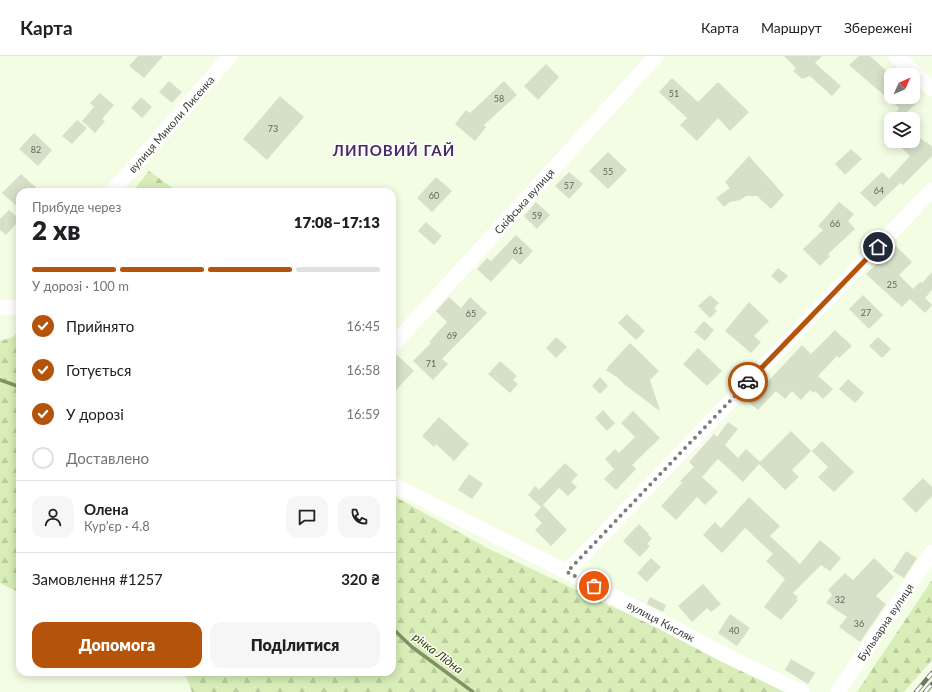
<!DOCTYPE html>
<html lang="uk">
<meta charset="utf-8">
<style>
:root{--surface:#fff;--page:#f6f6f6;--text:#202124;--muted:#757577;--line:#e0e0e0;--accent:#b45309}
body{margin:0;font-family:Lato,sans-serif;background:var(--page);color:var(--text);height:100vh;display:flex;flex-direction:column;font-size:15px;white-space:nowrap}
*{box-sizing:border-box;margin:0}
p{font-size:13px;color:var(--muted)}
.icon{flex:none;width:22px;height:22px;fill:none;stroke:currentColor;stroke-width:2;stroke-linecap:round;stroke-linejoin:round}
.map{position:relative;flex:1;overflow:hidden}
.drawer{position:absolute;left:16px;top:132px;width:380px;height:488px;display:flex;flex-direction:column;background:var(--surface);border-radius:12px;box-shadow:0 2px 10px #0003}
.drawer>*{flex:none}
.needle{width:26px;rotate:45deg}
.tools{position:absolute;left:884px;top:12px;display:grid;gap:8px}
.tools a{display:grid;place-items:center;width:36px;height:36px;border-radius:8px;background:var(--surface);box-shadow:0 2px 10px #0003;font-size:20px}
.pin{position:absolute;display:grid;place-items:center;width:34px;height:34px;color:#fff;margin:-17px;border:2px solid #fff;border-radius:50%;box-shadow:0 1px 4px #0007}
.courier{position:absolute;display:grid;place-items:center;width:40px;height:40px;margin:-20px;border:3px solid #b45309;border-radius:50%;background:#fff;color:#222;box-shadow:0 1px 5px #0007}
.head em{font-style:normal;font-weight:800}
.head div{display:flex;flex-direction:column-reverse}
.head{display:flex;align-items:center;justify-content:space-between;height:68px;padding:0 16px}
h1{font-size:26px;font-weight:800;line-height:30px}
.bar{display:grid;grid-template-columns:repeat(4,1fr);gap:6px 4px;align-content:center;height:48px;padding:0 16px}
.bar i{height:5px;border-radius:3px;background:var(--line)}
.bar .on{background:var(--accent)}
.bar p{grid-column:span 4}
.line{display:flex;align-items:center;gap:10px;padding:0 16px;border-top:1px solid var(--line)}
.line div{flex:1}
.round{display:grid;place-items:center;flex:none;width:42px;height:42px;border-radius:12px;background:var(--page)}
ol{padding:0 16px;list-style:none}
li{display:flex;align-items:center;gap:12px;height:44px}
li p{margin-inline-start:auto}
li .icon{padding:4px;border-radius:50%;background:var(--accent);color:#fff;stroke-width:4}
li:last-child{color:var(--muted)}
li i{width:22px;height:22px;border:2px solid var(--line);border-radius:50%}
.button{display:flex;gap:8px;margin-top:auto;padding:8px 16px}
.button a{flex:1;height:46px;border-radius:12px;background:var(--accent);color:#fff;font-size:16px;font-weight:800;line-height:46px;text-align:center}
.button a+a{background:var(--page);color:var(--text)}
header{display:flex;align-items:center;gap:24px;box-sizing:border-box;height:56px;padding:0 20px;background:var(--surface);border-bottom:1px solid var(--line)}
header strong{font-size:19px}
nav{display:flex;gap:22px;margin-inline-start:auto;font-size:14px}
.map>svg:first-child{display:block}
.forest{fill:url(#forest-firs)}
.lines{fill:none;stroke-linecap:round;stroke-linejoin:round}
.stream{stroke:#819365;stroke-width:3.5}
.building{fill:#d6e0c8}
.minor{stroke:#fff;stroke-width:15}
.rail-casing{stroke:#6e7467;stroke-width:4.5}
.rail{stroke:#fff;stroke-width:3;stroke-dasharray:9;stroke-linecap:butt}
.done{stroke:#7b8172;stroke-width:4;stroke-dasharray:0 7.2}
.route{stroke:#b45309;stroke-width:5}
.labels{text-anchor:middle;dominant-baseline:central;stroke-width:3;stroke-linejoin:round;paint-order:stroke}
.number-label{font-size:9px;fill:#61665a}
.street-label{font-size:11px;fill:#3a3e35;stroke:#fff}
.water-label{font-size:12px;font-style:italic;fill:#374a01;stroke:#fff}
.district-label{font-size:15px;font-weight:bold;letter-spacing:1px;fill:#482b65;stroke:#fff}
</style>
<header>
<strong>Карта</strong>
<nav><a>Карта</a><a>Маршрут</a><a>Збережені</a></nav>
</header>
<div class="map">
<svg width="932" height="636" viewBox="0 0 932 636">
<defs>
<pattern id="forest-firs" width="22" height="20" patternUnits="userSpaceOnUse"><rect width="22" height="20" fill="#d8edb7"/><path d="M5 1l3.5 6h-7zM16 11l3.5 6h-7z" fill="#bacc9e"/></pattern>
</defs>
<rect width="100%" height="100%" fill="#f3fde4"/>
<g class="forest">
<polygon points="149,115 178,136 132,136"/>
<polygon points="20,272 20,537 0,527 0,285 13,281"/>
<polygon points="392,439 489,493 795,636 192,636 185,618 180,616 392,616"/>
<polygon points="932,524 932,604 904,636 857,636"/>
</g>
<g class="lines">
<g class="stream">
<polyline points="0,324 20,331"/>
<polyline points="392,572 412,591 473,636"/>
</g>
</g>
<g class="building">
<polygon points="138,0 163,0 144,22 129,10"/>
<polygon points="784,0 822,0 815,7 841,30 832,40 810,20 802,23 793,15 796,12"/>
<polygon points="859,0 870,0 891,19 891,41 913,41 918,46 899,63 891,63 891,70 888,67 899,52 849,9"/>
<polygon points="546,8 559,21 538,44 524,30"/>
<polygon points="672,22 698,46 718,26 749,56 730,75 718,62 697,85 680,69 687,62 659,36"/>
<polygon points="169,25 182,36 172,47 159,36"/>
<polygon points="504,25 517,39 484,69 486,71 475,85 455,68 466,54 470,57"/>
<polygon points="100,37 114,49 102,63 105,65 95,77 82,65 94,51 90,47"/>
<polygon points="280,40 304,61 267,104 243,83"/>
<polygon points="141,41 152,51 142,62 131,52"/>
<polygon points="77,64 87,72 72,88 62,80"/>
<polygon points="913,76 926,87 927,86 932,91 932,100 903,129 900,127 875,151 860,137 882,116 889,123 910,100 894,85 913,85"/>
<polygon points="34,77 52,94 38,110 19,93"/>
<polygon points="851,93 862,103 845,119 835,108"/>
<polygon points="608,96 627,114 608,133 589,115"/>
<polygon points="749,100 784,139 771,153 757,140 746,140 740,144 730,146 724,151 716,142 730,132 725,126"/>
<polygon points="569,116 583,128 569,143 555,130"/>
<polygon points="21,118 41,136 20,136 20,153 2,137"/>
<polygon points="436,121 452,135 432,156 417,142"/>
<polygon points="536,146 550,159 537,173 524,160"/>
<polygon points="839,146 854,158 848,165 855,173 828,198 830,200 820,210 803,193 823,174 818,170"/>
<polygon points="9,154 20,164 6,179 0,174 0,163"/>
<polygon points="426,166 442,180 434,189 418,175"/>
<polygon points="516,179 533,195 520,209 513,202 491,226 477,213 487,202 491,205"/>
<polygon points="896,190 912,206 899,219 913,233 920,226 922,227 932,216 932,234 925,242 932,249 925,257 910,243 902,251 866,218"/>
<polygon points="778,212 788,220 780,228 771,220"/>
<polygon points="710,239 719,247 714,252 717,255 710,262 698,250"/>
<polygon points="863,239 883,259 869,273 849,253"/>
<polygon points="449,241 461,252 470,241 487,257 442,303 448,308 433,324 413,305 431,287 429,286 447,266 436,255"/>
<polygon points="749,246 769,265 754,280 761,286 751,297 725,275"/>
<polygon points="627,258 645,275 636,284 618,267"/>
<polygon points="704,265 714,274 705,285 694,276"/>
<polygon points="835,274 852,290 839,302 837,300 818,320 833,333 823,343 815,335 813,337 810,334 801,344 792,335 785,343 776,335 758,354 745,343 754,334 757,337 802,289 811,298"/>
<polygon points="556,281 567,291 556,302 546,292"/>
<polygon points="878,281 891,293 882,302 869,290"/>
<polygon points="630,287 659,315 650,324 660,355 625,329 616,320 616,321 606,314 608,312 607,312"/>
<polygon points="698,292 722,315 707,330 683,308"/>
<polygon points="397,299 414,315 392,338 392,305"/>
<polygon points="500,305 517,320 513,324 518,328 510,337 488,318"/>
<polygon points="600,321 608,330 600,338 592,330"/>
<polygon points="848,323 864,337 855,347 839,333"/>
<polygon points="603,354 615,367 607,375 595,362"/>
<polygon points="633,355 660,382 632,409 636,413 616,434 604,423 614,413 605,403 615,393 619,397 635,381 621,367"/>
<polygon points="439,361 469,388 454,405 436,388 434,391 422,380"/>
<polygon points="728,366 738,373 725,389 738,402 746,393 760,406 791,375 811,395 792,414 799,421 785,434 759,408 743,426 718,403 702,421 718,436 705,449 697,441 676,464 661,450 682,427 680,425 694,411 689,406 714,378 717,381"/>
<polygon points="822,385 854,416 834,436 818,421 828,411 812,395"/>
<polygon points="565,407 578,419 571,426 577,431 568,440 559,432 541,451 528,439 535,430 539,434"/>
<polygon points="469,418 483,428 472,443 458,434"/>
<polygon points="923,422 932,431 932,440 916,457 902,443"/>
<polygon points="749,441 780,470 770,480 800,508 820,484 841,502 830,515 821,509 793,537 798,541 796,543 798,544 781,564 764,551 785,523 766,505 773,498 745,472 722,497 703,479 715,466 721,472"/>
<polygon points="543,449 567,474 551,490 535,474 542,467 534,459"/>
<polygon points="639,468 649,478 648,479 652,482 647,488 650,490 640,501 623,485"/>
<polygon points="906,495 917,502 904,522 893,515"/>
<polygon points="651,502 661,511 647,526 637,517"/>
<polygon points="874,502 894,521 876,540 886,548 860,586 839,571 847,561 826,547 832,539 828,534 845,517 853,524"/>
<polygon points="703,528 721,548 711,556 707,552 692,566 678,550"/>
<polygon points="650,541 666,549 663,556 647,548"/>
<polygon points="730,558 750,572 737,590 718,577"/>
<polygon points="791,603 815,617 808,628 785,614"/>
</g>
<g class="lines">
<g class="minor">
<polyline points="896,0 932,33"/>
<polyline points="112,136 230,0"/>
<polyline points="0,251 20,252"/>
<polyline points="392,290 656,0"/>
<polyline points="392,428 567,516 727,600 802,636"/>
<polyline points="567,516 932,134"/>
<polyline points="838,636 932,496"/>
</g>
<defs>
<g id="rail">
<polyline points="916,636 932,617"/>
<polyline points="925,636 932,628"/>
</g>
</defs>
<use href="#rail" class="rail-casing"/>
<use href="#rail" class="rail"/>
</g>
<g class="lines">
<polyline class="done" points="594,530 567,516 748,326"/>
<polyline class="route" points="748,326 878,191"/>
</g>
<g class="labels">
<g class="number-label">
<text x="674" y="37">51</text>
<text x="499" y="42">58</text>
<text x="273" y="72">73</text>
<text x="36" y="93">82</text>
<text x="608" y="115">55</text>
<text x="569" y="129">57</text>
<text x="879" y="134">64</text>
<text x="434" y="139">60</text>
<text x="537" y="159">59</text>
<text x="835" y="167">66</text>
<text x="518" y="194">61</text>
<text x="892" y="228">25</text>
<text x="866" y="256">27</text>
<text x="471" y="257">65</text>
<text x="452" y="279">69</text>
<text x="431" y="307">71</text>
<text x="840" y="543">32</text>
<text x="859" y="567">36</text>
<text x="734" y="574">40</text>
</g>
<g class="street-label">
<text transform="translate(171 68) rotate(-49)">вулиця Миколи Лисенка</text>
<text transform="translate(524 145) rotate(-48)">Скіфська вулиця</text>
<text transform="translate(661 565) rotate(28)">вулиця Кисляк</text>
<text transform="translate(885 566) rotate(-56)">Бульварна вулиця</text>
</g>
<g class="water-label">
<text transform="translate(438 597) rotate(37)">річка Лідна</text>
</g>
<g class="district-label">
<text x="394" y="94">ЛИПОВИЙ ГАЙ</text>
</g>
</g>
</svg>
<div class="tools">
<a><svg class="needle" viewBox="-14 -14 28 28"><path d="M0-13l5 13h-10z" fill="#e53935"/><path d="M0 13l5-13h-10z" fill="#757577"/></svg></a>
<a><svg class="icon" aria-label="layers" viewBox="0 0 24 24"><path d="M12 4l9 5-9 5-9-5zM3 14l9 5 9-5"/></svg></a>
</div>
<div class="pin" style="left:594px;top:530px;background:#ea580c"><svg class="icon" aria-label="bag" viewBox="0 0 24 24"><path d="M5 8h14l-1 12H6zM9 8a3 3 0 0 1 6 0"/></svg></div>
<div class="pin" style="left:878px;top:191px;background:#1f2937"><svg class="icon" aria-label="home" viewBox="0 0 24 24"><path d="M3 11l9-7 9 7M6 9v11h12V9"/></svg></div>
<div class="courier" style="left:748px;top:326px"><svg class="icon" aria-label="car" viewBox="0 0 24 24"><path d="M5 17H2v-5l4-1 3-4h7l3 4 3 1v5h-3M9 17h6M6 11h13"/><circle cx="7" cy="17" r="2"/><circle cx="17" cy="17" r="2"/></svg></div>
<section class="drawer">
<div class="head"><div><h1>2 хв</h1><p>Прибуде через</p></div><em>17:08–17:13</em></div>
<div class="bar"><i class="on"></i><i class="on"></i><i class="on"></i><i></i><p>У дорозі · 100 m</p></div>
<ol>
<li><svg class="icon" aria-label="check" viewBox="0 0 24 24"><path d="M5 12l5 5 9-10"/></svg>Прийнято<p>16:45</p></li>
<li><svg class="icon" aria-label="check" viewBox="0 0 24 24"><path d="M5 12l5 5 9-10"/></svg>Готується<p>16:58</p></li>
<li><svg class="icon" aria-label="check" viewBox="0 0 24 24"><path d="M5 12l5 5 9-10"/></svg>У дорозі<p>16:59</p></li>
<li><i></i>Доставлено</li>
</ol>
<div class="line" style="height:72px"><a class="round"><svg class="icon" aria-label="person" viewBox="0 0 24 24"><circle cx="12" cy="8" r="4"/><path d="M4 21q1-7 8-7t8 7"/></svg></a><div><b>Олена</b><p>Кур’єр · 4.8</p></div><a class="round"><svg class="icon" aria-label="chat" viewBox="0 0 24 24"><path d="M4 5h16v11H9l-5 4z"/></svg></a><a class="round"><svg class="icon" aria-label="phone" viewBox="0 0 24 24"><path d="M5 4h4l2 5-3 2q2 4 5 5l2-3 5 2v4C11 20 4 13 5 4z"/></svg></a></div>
<div class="line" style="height:52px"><div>Замовлення #1257</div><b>320 ₴</b></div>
<div class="button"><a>Допомога</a><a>Поділитися</a></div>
</section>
</div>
